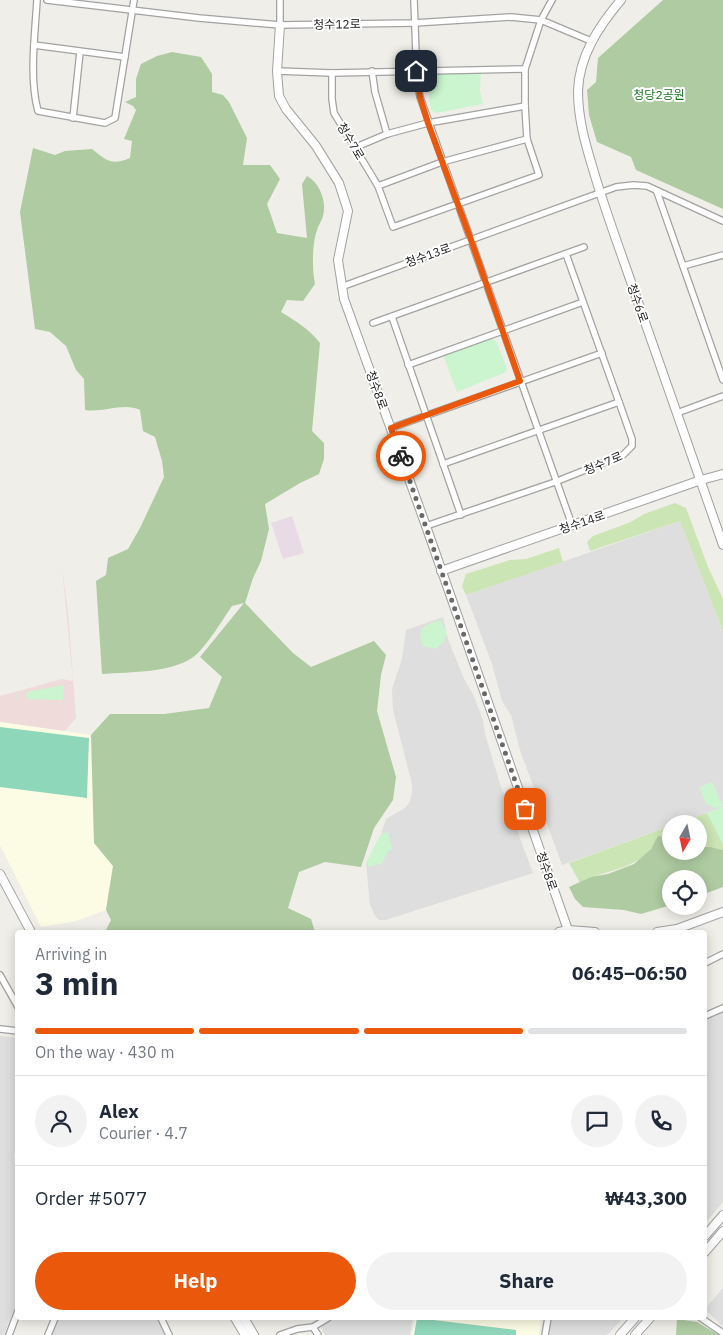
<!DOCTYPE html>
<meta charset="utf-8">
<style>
:root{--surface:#fff;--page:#f2f2f3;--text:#1f2937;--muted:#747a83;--line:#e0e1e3;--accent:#ea580c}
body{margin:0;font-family:"IBM Plex Sans","Noto Sans KR",sans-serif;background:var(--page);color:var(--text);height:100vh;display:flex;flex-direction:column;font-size:19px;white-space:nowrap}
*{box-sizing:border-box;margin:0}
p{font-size:16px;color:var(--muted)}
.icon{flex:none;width:28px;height:28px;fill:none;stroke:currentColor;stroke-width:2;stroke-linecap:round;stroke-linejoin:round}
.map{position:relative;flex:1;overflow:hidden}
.sheet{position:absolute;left:15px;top:930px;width:692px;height:390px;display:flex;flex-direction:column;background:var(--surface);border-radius:5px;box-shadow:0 2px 12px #0003}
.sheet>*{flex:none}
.needle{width:32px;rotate:189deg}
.controls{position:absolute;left:662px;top:815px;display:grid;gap:10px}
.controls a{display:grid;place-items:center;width:45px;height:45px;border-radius:50%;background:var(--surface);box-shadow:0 2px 12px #0003;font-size:25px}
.pin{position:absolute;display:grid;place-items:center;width:42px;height:42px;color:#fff;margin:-21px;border-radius:10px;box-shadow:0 2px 8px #0006}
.courier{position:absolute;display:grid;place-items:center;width:50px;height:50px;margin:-25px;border:4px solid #ea580c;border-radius:50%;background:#fff;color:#222;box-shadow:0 1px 6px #0007}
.summary em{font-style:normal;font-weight:700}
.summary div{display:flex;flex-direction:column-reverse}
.summary{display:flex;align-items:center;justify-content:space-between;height:85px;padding:0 20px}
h1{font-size:32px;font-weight:700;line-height:38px}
.bar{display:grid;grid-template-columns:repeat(4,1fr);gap:8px 5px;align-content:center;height:60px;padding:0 20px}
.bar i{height:6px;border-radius:4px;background:var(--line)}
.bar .active{background:var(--accent)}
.bar p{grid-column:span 4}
.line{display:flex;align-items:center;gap:12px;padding:0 20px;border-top:1px solid var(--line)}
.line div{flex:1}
.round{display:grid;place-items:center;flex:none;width:52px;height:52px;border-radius:26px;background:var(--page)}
.button{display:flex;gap:10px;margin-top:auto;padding:10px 20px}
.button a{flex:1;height:58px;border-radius:30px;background:var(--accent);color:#fff;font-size:20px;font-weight:700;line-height:58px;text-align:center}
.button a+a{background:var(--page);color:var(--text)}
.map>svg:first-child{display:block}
.residential{fill:#dfdede}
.commercial{fill:#efdbda}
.industrial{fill:#e9dbe6}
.education{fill:#fcfce5}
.grass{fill:#cce5b4}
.forest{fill:#aecba1}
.park{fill:#cbf5ce}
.pitch{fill:#8fd7bb}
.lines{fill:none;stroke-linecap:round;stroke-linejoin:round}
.minor-casing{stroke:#a2a2a2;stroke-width:8}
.tertiary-casing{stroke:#a2a2a2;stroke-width:10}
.minor{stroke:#fff;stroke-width:5.5}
.tertiary{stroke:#fff;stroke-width:8}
.done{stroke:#696967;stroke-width:5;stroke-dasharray:0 9}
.route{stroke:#ea580c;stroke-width:6}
.labels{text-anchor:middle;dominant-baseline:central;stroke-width:4;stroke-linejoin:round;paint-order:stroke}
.street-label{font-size:12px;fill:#212121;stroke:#fff}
.park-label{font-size:12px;fill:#17771f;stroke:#fff}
</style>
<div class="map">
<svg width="723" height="1335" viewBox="0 0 723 1335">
<rect width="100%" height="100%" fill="#f0eee8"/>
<g class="residential">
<polygon points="680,521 723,631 723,807 677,824 671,824 671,826 562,865 520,750 511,715 502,701 492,664 466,595"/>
<polygon points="443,617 448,639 464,679 473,694 483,720 485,734 501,787 533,873 386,920 379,920 375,916 370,905 366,863 381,834 386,819 405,808 409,803 412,793 412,784 393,710 392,689 402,659 406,630"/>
<polygon points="723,1009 723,1202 705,1223 705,1018"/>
<polygon points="0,1036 18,1038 18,1144 14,1156 18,1171 18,1300 4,1335 0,1335"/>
<polygon points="723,1288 723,1327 705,1309"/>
<polygon points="56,1318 160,1318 169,1335 48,1335"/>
<polygon points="333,1318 413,1318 410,1335 325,1335 320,1325"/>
<polygon points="551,1318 623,1318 607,1335 549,1335"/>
</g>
<polygon class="commercial" points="62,568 68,612 76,718 65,731 0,722 0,696 62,679 73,681"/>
<polygon class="industrial" points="292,516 304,553 283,559 271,523"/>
<g class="education">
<polygon points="0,722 91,735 94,843 113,866 106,910 76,921 41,927 0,845"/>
<polygon points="415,1318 541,1318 539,1335 412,1335"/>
</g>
<g class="grass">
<polygon points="675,503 686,508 708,567 723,599 723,631 680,521 590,551 587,542 593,536 631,522 644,514"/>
<polygon points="559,548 563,562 466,595 462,586 466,574 510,560 526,559"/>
<polygon points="707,813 710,819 723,815 723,851 704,846 699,847 699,824 677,824"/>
<path d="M671 826V838L658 836C645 870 607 868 580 883L569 863Z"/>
</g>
<g class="forest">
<polygon points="663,0 723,0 723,209 636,170 631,157 597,142 589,115 587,90 596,82 598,58"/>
<path d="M172 52 201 57 212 74V92L223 95 229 102 247 138 243 165H270L280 179 267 204 277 233 307 238 302 184 307 176C320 183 327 202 323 216 322 221 318 225 317 230 312 244 312 269 315 284L303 301 287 300 281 312C297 322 308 328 320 343L312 431 324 443V459L319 474 300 483 265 504 269 529 261 561 253 578 245 603 293 653 311 667 374 641 386 655 381 675 377 711 396 777 393 800 374 828 361 867 325 862 299 872 288 908 311 919 315 932H105L111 920 106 910 113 866 94 843 91 735 110 714H164L209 708 222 677 200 657 244 603 232 606C221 622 210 641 197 654 177 673 129 672 102 674L96 581 106 575 108 558 128 549 140 528 164 477 162 461 155 437 143 431 140 410C124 402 103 413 85 410L84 379 76 370 66 346 50 332 35 329 20 212 33 148 55 155 65 151 92 149C106 160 111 166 130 158L132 141 124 139 136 110 133 106 125 102 136 97V79L141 64 157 56Z"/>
<polygon points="658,836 671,838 671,851 699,851 699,847 710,847 723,850 723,887 699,896 699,879 671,879 671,905 641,914 624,910 583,907 575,899 569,887 591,877 608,874 634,864 651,849"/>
<polygon points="677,1319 697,1322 719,1335 676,1335"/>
</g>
<g class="park">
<polygon points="481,72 480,91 483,104 436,113 431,110 426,79 429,74"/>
<polygon points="491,339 496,341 507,368 506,372 457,392 443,355"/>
<path d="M442 620 441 623C444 627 446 629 447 635L444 637 445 641 435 649 423 646C415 629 427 623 442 620Z"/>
<polygon points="64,685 63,700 26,699 27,692"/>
<polygon points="712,782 723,806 715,808 706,804 699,787"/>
<polygon points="723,807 723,844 707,813"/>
<polygon points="388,832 392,849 388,851 382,863 369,867 366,863 381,834"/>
</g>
<g class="pitch">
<polygon points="0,727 89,738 87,798 0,787"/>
<polygon points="417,1318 516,1330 516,1335 414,1335"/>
</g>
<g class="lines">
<defs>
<g id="minor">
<path d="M37 0C35 34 29 79 38 111L105 123 115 118 134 0"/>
<polyline points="47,0 199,18 280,25 414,23 511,17 541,20 591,41"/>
<polyline points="280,0 280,25"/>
<polyline points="414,0 417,80 420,97 572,525"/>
<polyline points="34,45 125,57"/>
<polyline points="277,71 332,73 525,69"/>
<polyline points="372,71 375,92 387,134"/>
<polyline points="332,73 332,99 334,113 378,186 393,227 539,175 527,139 525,106 525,69 541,20 552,0"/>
<polyline points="73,118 80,52"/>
<polyline points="354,148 387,134 428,123 525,106"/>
<polyline points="378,186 442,162 527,139"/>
<polyline points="657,192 723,380"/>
<polyline points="683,266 723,255"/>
<polyline points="341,287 616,187 633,185 647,186 723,221"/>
<polyline points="392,317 461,515"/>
<polyline points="373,323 584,247"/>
<polyline points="408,365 583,302"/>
<polyline points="677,413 723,396"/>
<polyline points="391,428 602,353"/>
<polyline points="443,464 619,402"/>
<polyline points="426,526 555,482 623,455 632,446 632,439 619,402 566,254"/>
<polyline points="705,963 723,954"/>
<polyline points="0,975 18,1007"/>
<polyline points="705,1016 723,1008"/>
<polyline points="0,1029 18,1031"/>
<polyline points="161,1318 169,1335"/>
<polyline points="701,1318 723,1333"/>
<polyline points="313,1327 318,1335"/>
<polyline points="9,1335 18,1311"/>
<polyline points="48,1335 55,1318"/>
<polyline points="280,1335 297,1329 313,1327 328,1318"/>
<polyline points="545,1335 548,1318"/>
</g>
<g id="tertiary">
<path d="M621 0C599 26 579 56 578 91 578 118 585 143 593 169 602 200 613 231 624 262 657 357 691 451 723 545"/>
<polyline points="280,25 277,71 279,96 286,109 316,146 339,183 348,211 338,260 344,299 426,526 568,930"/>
<polyline points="441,571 701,480 723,474"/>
<polyline points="0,874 31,932"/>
<polyline points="559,932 568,930 595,932"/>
<polyline points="657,932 677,929 723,912"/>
<polyline points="705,1236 723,1215"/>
<polyline points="705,1252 723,1231"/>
<polyline points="235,1318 245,1335"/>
<polyline points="244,1318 254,1335"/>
<polyline points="620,1335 635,1318"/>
<polyline points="635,1335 650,1318"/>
</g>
</defs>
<use href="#minor" class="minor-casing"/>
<use href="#tertiary" class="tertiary-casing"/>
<use href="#minor" class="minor"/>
<use href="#tertiary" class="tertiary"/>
</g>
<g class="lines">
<polyline class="done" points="401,456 525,809"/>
<polyline class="route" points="401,456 391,428 520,381 471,240 428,123 420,97 416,71"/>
</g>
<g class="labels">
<g class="street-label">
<text transform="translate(337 24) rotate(-1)">청수12로</text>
<text transform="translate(351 141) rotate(59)">청수7로</text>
<text transform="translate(428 255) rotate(-20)">청수13로</text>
<text transform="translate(638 303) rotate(71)">청수6로</text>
<text transform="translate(377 390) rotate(70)">청수8로</text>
<text transform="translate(603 463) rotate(-23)">청수7로</text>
<text transform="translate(582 522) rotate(-19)">청수14로</text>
<text transform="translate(547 871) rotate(71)">청수8로</text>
</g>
<g class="park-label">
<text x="659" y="94">청당2공원</text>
</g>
</g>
</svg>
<div class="controls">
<a><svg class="needle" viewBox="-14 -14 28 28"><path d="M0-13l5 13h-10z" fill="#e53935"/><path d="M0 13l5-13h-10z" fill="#747a83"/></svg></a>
<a><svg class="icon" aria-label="locate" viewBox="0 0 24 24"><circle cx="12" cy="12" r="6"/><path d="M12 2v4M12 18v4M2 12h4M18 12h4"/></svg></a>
</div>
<div class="pin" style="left:525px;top:809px;background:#ea580c"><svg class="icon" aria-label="bag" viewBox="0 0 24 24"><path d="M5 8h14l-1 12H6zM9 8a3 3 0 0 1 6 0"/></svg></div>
<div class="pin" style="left:416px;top:71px;background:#1f2937"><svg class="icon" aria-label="home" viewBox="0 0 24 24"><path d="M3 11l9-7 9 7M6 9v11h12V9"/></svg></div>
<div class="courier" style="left:401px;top:456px"><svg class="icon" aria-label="bike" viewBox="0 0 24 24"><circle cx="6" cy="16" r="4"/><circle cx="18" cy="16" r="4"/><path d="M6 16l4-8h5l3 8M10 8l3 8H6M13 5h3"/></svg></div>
<section class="sheet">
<div class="summary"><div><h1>3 min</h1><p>Arriving in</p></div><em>06:45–06:50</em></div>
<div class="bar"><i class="active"></i><i class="active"></i><i class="active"></i><i></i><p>On the way · 430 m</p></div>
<div class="line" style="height:90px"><a class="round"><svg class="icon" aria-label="person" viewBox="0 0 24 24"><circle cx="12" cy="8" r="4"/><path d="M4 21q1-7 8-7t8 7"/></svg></a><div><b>Alex</b><p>Courier · 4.7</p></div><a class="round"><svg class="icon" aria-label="chat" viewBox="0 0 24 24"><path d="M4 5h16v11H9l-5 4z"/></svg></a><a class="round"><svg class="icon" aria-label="phone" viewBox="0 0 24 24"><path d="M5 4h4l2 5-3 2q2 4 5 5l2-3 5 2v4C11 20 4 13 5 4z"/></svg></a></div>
<div class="line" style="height:65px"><div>Order #5077</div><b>₩43,300</b></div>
<div class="button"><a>Help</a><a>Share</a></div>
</section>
</div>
